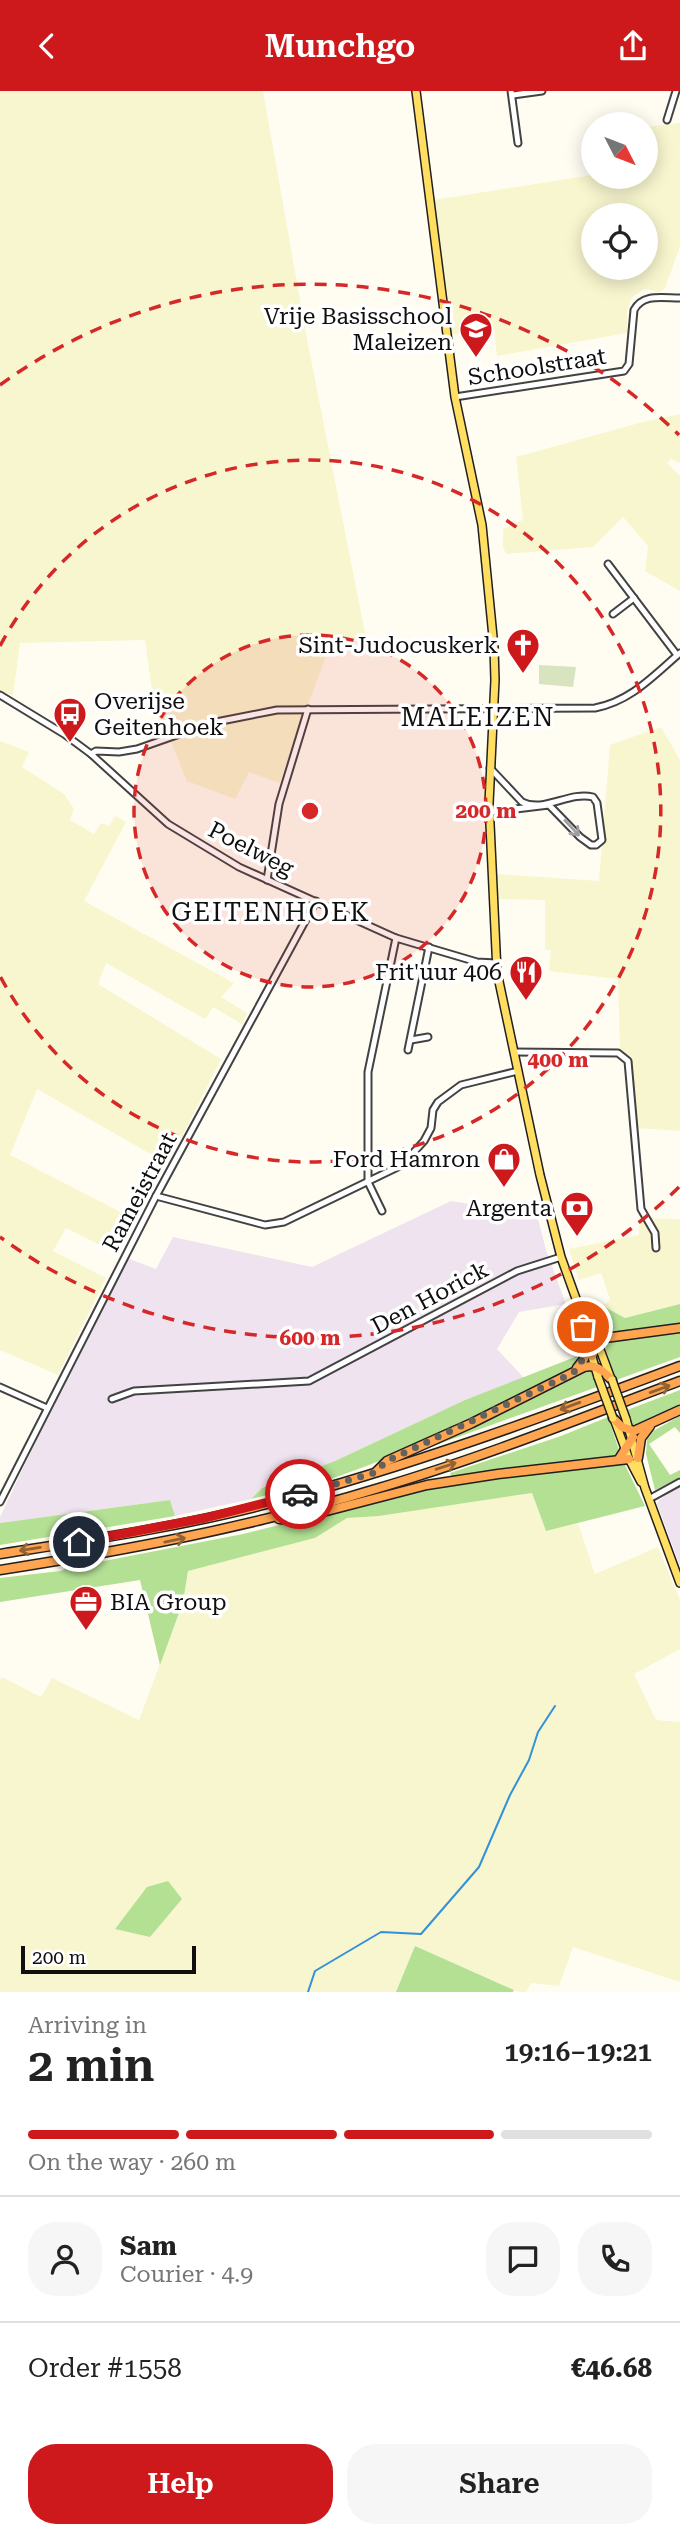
<!DOCTYPE html>
<meta charset="utf-8">
<style>
:root{--surface:#fff;--page:#f6f6f6;--text:#222;--muted:#767676;--line:#e0e0e0;--accent:#ce191c}
body{margin:0;font-family:"Roboto Serif",serif;background:var(--page);color:var(--text);height:100vh;display:flex;flex-direction:column;font-size:26px;white-space:nowrap}
*{box-sizing:border-box;margin:0}
p{font-size:23px;color:var(--muted)}
.icon{flex:none;width:38px;height:38px;fill:none;stroke:currentColor;stroke-width:2;stroke-linecap:round;stroke-linejoin:round}
.map{position:relative;height:1901px;overflow:hidden}
.sheet{display:flex;flex-direction:column;background:var(--surface);flex:1}
.sheet>*{flex:none}
.needle{width:46px;rotate:132deg}
.tools{position:absolute;left:581px;top:21px;display:grid;gap:14px}
.tools a{display:grid;place-items:center;width:77px;height:77px;border-radius:50%;background:var(--surface);box-shadow:0 4px 18px #0003;font-size:35px}
.scale{position:absolute;left:21px;bottom:18px;width:175px;box-sizing:border-box;padding-left:7px;border:4px solid #0f0f0f;border-top:0;font-size:19px;line-height:24px;white-space:nowrap;color:#0f0f0f;-webkit-text-stroke:5px #fff;paint-order:stroke}
.pin{position:absolute;display:grid;place-items:center;width:60px;height:60px;color:#fff;margin:-30px;border:4px solid #fff;border-radius:50%;box-shadow:0 2px 7px #0007}
.courier{position:absolute;display:grid;place-items:center;width:70px;height:70px;margin:-35px;border:5px solid #ce191c;border-radius:50%;background:#fff;color:#222;box-shadow:0 2px 9px #0007}
.overview em{font-style:normal;font-weight:600}
.overview div{display:flex;flex-direction:column-reverse}
.overview{display:flex;align-items:center;justify-content:space-between;height:119px;padding:0 28px}
h1{font-size:46px;font-weight:600;line-height:52px}
.bar{display:grid;grid-template-columns:repeat(4,1fr);gap:10px 7px;align-content:center;height:84px;padding:0 28px}
.bar i{height:9px;border-radius:5px;background:var(--line)}
.bar .current{background:var(--accent)}
.bar p{grid-column:span 4}
.line{display:flex;align-items:center;gap:18px;padding:0 28px;border-top:2px solid var(--line)}
.line div{flex:1}
.round{display:grid;place-items:center;flex:none;width:74px;height:74px;border-radius:28px;background:var(--page)}
.button{display:flex;gap:14px;margin-top:auto;padding:14px 28px}
.button a{flex:1;height:80px;border-radius:28px;background:var(--accent);color:#fff;font-size:28px;font-weight:600;line-height:80px;text-align:center}
.button a+a{background:var(--page);color:var(--text)}
header{display:flex;justify-content:space-between;align-items:center;height:91px;padding:0 28px;background:var(--accent);color:#fff;font-size:32px;font-weight:600}
.map>svg:first-child{display:block}
.industrial{fill:#eee3ee}
.farmland{fill:#f8f6ce;fill-rule:evenodd}
.forest{fill:#b4e094}
.cemetery{fill:#d7e4bf}
.lines{fill:none;stroke-linecap:round;stroke-linejoin:round}
.stream{stroke:#3191da;stroke-width:2}
.minor-casing{stroke:#424242;stroke-width:9}
.major-casing{stroke:#202020;stroke-width:10}
.highway-casing{stroke:#202020;stroke-width:11}
.minor{stroke:#fff;stroke-width:5}
.major{stroke:#ffde62;stroke-width:7}
.highway{stroke:#ffa550;stroke-width:8}
.major-bridge-casing{stroke:#202020;stroke-width:10;stroke-linecap:butt}
.major-bridge{stroke:#ffde62;stroke-width:7}
.oneway{stroke:#9f9f9f}
.oneway2{stroke:#936233}
.done{stroke:#63625e;stroke-width:7;stroke-dasharray:0 12.6}
.route{stroke:#ce191c;stroke-width:9}
.ring{fill:none;stroke:#d62828;stroke-width:3.5;stroke-dasharray:12 9}
.labels{text-anchor:middle;dominant-baseline:central;stroke-width:7;stroke-linejoin:round;paint-order:stroke}
.poi-label{font-size:23px;fill:#0f0f0f;stroke:#fff;text-anchor:end}
.street-label{font-size:23px;fill:#0f0f0f;stroke:#fff}
.quarter-label{font-size:26px;letter-spacing:2px;fill:#0f0f0f;stroke:#fff}
.centre{fill:#d62828;stroke:#fff;stroke-width:3.5}
.ring-label{font-size:21px;text-anchor:middle;font-weight:bold;fill:#d62828;stroke:#fff;stroke-width:7;stroke-linejoin:round;paint-order:stroke}
</style>
<header><svg class="icon" aria-label="back" viewBox="0 0 24 24"><path d="M15 5l-7 7 7 7"/></svg>Munchgo<svg class="icon" aria-label="share" viewBox="0 0 24 24"><path d="M12 15V3M7 8l5-5 5 5M5 13v7h14v-7"/></svg></header>
<div class="map">
<svg width="680" height="1901" viewBox="0 0 680 1901">
<rect width="100%" height="100%" fill="#fffdf2"/>
<g class="industrial">
<polygon points="451,1110 537,1124 546,1159 566,1213 519,1221 497,1258 524,1287 465,1309 335,1370 262,1397 251,1408 175,1425 170,1409 0,1432 0,1426 47,1327 127,1167 156,1178 173,1146 312,1176"/>
<polygon points="680,1395 680,1475 657,1413 659,1409"/>
</g>
<g class="farmland">
<polygon points="0,0 263,0 307,248 366,547 330,554 279,692 249,681 235,708 187,690 171,650 155,621 145,549 20,552 13,604 0,602"/>
<path d="M680 32V156L665 197 660 201 645 198 632 206 627 220V242L497 265 494 239 450 244 433 109 593 84V86H646V36ZM593 124H646V177H593Z"/>
<polygon points="680,323 680,372 671,368 667,372 680,385 680,500 645,480 648,455 623,426 593,456 506,463 503,456 503,438 523,429 516,366 643,331"/>
<polygon points="661,636 680,669 680,1040 636,1037 630,968 620,958 618,888 549,880 551,859 545,859 545,809 497,808 497,783 599,790 610,654"/>
<polygon points="0,650 29,661 22,676 64,703 74,718 70,729 94,743 101,732 109,735 115,725 126,731 84,810 234,892 221,906 247,922 242,933 213,916 205,928 106,872 98,893 221,968 168,1073 37,998 10,1064 136,1129 118,1163 66,1137 53,1160 106,1187 58,1284 0,1259"/>
<polygon points="640,1127 680,1128 680,1213 625,1227 603,1215 610,1208 601,1182 579,1189 569,1158 639,1144"/>
<polygon points="532,1402 546,1440 578,1432 595,1483 658,1456 680,1509 680,1558 634,1583 656,1629 680,1631 680,1891 573,1856 559,1895 531,1892 526,1901 519,1901 415,1855 396,1901 0,1901 0,1589 2,1586 41,1606 52,1587 139,1629 183,1511 188,1480 315,1447 347,1427 379,1425"/>
</g>
<g class="forest">
<polygon points="680,1213 680,1234 609,1243 601,1243 585,1216 603,1215 625,1227"/>
<polygon points="680,1240 680,1266 616,1289 604,1253 610,1250"/>
<path d="M580 1264 576 1274C499 1313 422 1357 339 1385 310 1395 280 1401 251 1408L262 1397 335 1370 465 1309Z"/>
<polygon points="587,1279 591,1280 597,1296 433,1355 433,1353"/>
<polygon points="680,1299 680,1316 634,1338 627,1319"/>
<polygon points="680,1325 680,1342 675,1336 649,1353 670,1384 680,1379 680,1386 655,1399 646,1363 647,1348 644,1345"/>
<polygon points="608,1326 620,1362 617,1364 452,1387 450,1382 561,1345"/>
<polygon points="617,1372 625,1374 645,1415 546,1440 532,1402 379,1425 347,1427 315,1447 188,1480 183,1511 160,1574 140,1489 0,1511 0,1487 60,1480 68,1477 243,1443 416,1400 461,1391"/>
<polygon points="170,1409 175,1425 0,1454 0,1432"/>
<polygon points="168,1790 182,1808 150,1846 115,1838 147,1796"/>
<polygon points="415,1855 514,1899 513,1901 396,1901"/>
</g>
<polygon class="cemetery" points="539,574 576,576 573,596 539,593"/>
<g class="lines">
<polyline class="stream" points="308,1901 315,1880 381,1841 421,1843 479,1776 510,1704 529,1669 538,1641 555,1615"/>
<defs>
<g id="minor">
<polyline points="511,0 518,52"/>
<polyline points="513,4 542,0"/>
<polyline points="667,29 676,0"/>
<path d="M455 306 624 280 629 273 634 219C643 202 663 207 680 207"/>
<polyline points="608,473 677,564"/>
<polyline points="613,523 634,507"/>
<polyline points="0,604 64,643 91,663 168,733 239,776 396,847 477,871 496,872"/>
<path d="M91 663 96 660 119 661 137 658 211 632 277 619 595 617C631 610 653 585 680 562"/>
<path d="M490 721 549 714 580 746 591 754H596L602 749 597 712 593 706C569 700 544 722 522 711L490 677"/>
<polyline points="267,789 279,713 308,618"/>
<polyline points="411,949 428,946"/>
<polyline points="408,959 429,856"/>
<polyline points="514,961 618,962 628,970 641,1118 655,1142 656,1157"/>
<polyline points="156,1105 265,1134 284,1131 402,1074 424,1050 431,1037 433,1019 438,1011 461,994 518,980"/>
<polyline points="382,1120 368,1091 368,981 396,847"/>
<polyline points="0,1296 47,1317"/>
<polyline points="112,1308 134,1300 309,1290 517,1180 561,1166"/>
<polyline points="649,1408 680,1391"/>
<polyline points="0,1411 156,1105 316,810"/>
</g>
<g id="major">
<polyline points="416,0 455,306 482,434 494,556 495,589 489,712 497,881 540,1084 561,1166 579,1216 601,1261 611,1288"/>
<polyline points="580,1226 598,1286"/>
<polyline points="614,1328 629,1368 641,1391"/>
<polyline points="626,1328 645,1397 680,1492"/>
</g>
<g id="highway">
<polyline points="592,1241 605,1247"/>
<polyline points="592,1265 597,1253 605,1247 680,1237"/>
<polyline points="577,1277 584,1268 587,1252"/>
<polyline points="613,1327 622,1336 634,1340 680,1319"/>
<polyline points="638,1367 641,1347 650,1335"/>
<polyline points="619,1368 633,1346"/>
<path d="M376 1381 387 1370 472 1332 584 1276C597 1273 602 1280 612 1289"/>
<polyline points="279,1428 292,1429 427,1394 498,1383 629,1368"/>
<path d="M0 1463C89 1449 179 1436 267 1413 407 1376 544 1326 680 1275"/>
<path d="M0 1479C128 1459 255 1435 379 1397 481 1367 581 1327 680 1290"/>
</g>
</defs>
<use href="#minor" class="minor-casing"/>
<use href="#major" class="major-casing"/>
<use href="#highway" class="highway-casing"/>
<use href="#minor" class="minor"/>
<use href="#major" class="major"/>
<use href="#highway" class="highway"/>
<defs>
<g id="major-bridge">
<polyline points="598,1286 613,1327"/>
<polyline points="612,1289 626,1328"/>
</g>
</defs>
<use href="#major-bridge" class="major-bridge-casing"/>
<use href="#major-bridge" class="major-bridge"/>
</g>
<defs><path id="oneway-shaft" d="M-6 0H5M1.5-3L5.5 0L1.5 3" fill="none" stroke-width="1.6" stroke-linecap="round" stroke-linejoin="round" transform="scale(1.75)"/></defs>
<use class="oneway" href="#oneway-shaft" transform="translate(572 737) rotate(47)"/>
<g class="oneway2">
<use href="#oneway-shaft" transform="translate(660 1298) rotate(-20)"/>
<use href="#oneway-shaft" transform="translate(570 1315) rotate(160)"/>
<use href="#oneway-shaft" transform="translate(446 1375) rotate(-18)"/>
<use href="#oneway-shaft" transform="translate(175 1449) rotate(-12)"/>
<use href="#oneway-shaft" transform="translate(30 1458) rotate(171)"/>
</g>
<g class="lines">
<path class="done" d="M300 1403 374 1382 387 1370 573 1282C586 1267 589 1256 583 1236"/>
<polyline class="route" points="79,1451 205,1427 300,1403"/>
</g>
<circle cx="310" cy="720" r="176" fill="#d62828" fill-opacity=".12"/>
<g class="ring">
<circle cx="310" cy="720" r="176"/>
<path d="M0 555A351 351 0 1 1 0 885"/>
<path d="M679 1096A527 527 0 0 1 0 1146M0 294A527 527 0 0 1 679 344"/>
</g>
<defs>
<symbol id="school-pin" viewBox="-11 -11 22 30"><path d="M0 17L-7.5 6A9.5 9.5 0 1 1 7.5 6Z" fill="#ce191c" stroke="#fff"/><path d="M0-5L7-2L0 1L-7-2ZM-4 1L0 2.5L4 1V4Q0 6-4 4Z" fill="#fff"/></symbol>
<symbol id="church-pin" viewBox="-11 -11 22 30"><path d="M0 17L-7.5 6A9.5 9.5 0 1 1 7.5 6Z" fill="#ce191c" stroke="#fff"/><path d="M-1.2-6h2.4v3.5h3.3v2.4h-3.3V6h-2.4V-.1h-3.3v-2.4h3.3Z" fill="#fff"/></symbol>
<symbol id="bus-pin" viewBox="-11 -11 22 30"><path d="M0 17L-7.5 6A9.5 9.5 0 1 1 7.5 6Z" fill="#ce191c" stroke="#fff"/><path d="M-5-6H5V4H4V6H2V4H-2V6H-4V4H-5ZM-3.5-4V0h7V-4ZM-3.5 1.2v1.5H-2V1.2ZM2 1.2v1.5H3.5V1.2Z" fill="#fff"/></symbol>
<symbol id="restaurant-pin" viewBox="-11 -11 22 30"><path d="M0 17L-7.5 6A9.5 9.5 0 1 1 7.5 6Z" fill="#ce191c" stroke="#fff"/><path d="M-5-6h1v4h1v-4h1v4h1v-4h1v5L-1.5 .5V6h-2V.5L-5-1ZM5-6V6H3V1.5H1.5Q1.5-4 5-6Z" fill="#fff"/></symbol>
<symbol id="shop-pin" viewBox="-11 -11 22 30"><path d="M0 17L-7.5 6A9.5 9.5 0 1 1 7.5 6Z" fill="#ce191c" stroke="#fff"/><path d="M-5-2.5h2.3a2.7 3.5 0 0 1 5.4 0H5L5.5 6h-11ZM-1.5-2.5h3a1.5 2.3 0 0 0-3 0Z" fill="#fff"/></symbol>
<symbol id="bank-pin" viewBox="-11 -11 22 30"><path d="M0 17L-7.5 6A9.5 9.5 0 1 1 7.5 6Z" fill="#ce191c" stroke="#fff"/><path d="M-6-4H6V4H-6ZM0-2.3a2.3 2.3 0 1 0 0 4.6a2.3 2.3 0 1 0 0-4.6Z" fill="#fff"/></symbol>
<symbol id="office-pin" viewBox="-11 -11 22 30"><path d="M0 17L-7.5 6A9.5 9.5 0 1 1 7.5 6Z" fill="#ce191c" stroke="#fff"/><path d="M-6-3h4V-5.5h4V-3h4V5H-6ZM-1-4.5V-3h2v-1.5ZM-6 0V1H6V0Z" fill="#fff"/></symbol>
</defs>
<g fill-rule="evenodd">
<use href="#school-pin" x="457" y="219" width="38" height="52"/>
<use href="#church-pin" x="504" y="535" width="38" height="52"/>
<use href="#bus-pin" x="51" y="604" width="38" height="52"/>
<use href="#restaurant-pin" x="507" y="862" width="38" height="52"/>
<use href="#shop-pin" x="485" y="1049" width="38" height="52"/>
<use href="#bank-pin" x="558" y="1098" width="38" height="52"/>
<use href="#office-pin" x="67" y="1492" width="38" height="52"/>
</g>
<g class="labels">
<g class="poi-label">
<text x="452" y="225">Vrije Basisschool<tspan x="452" dy="26">Maleizen</tspan></text>
<text x="498" y="554">Sint-Judocuskerk</text>
<text x="94" y="610" text-anchor="start">Overijse<tspan x="94" dy="26">Geitenhoek</tspan></text>
<text x="502" y="881">Frit'uur 406</text>
<text x="480" y="1068">Ford Hamron</text>
<text x="552" y="1117">Argenta</text>
<text x="110" y="1511" text-anchor="start">BIA Group</text>
</g>
<g class="street-label">
<text transform="translate(537 276) rotate(-9)">Schoolstraat</text>
<text transform="translate(251 758) rotate(27)">Poelweg</text>
<text transform="translate(140 1101) rotate(-62)">Rameistraat</text>
<text transform="translate(430 1207) rotate(-28)">Den Horick</text>
</g>
<g class="quarter-label">
<text x="478" y="626">MALEIZEN</text>
<text x="271" y="821">GEITENHOEK</text>
</g>
</g>
<circle cx="310" cy="720" r="10" class="centre"/>
<g class="ring-label">
<text x="486" y="727">200 m</text>
<text x="558" y="976">400 m</text>
<text x="310" y="1254">600 m</text>
</g>
</svg>
<div class="tools">
<a><svg class="needle" viewBox="-14 -14 28 28"><path d="M0-13l5 13h-10z" fill="#e53935"/><path d="M0 13l5-13h-10z" fill="#767676"/></svg></a>
<a><svg class="icon" aria-label="locate" viewBox="0 0 24 24"><circle cx="12" cy="12" r="6"/><path d="M12 2v4M12 18v4M2 12h4M18 12h4"/></svg></a>
</div>
<div class="scale">200 m</div>
<div class="pin" style="left:583px;top:1236px;background:#ea580c"><svg class="icon" aria-label="bag" viewBox="0 0 24 24"><path d="M5 8h14l-1 12H6zM9 8a3 3 0 0 1 6 0"/></svg></div>
<div class="pin" style="left:79px;top:1451px;background:#1f2937"><svg class="icon" aria-label="home" viewBox="0 0 24 24"><path d="M3 11l9-7 9 7M6 9v11h12V9"/></svg></div>
<div class="courier" style="left:300px;top:1403px"><svg class="icon" aria-label="car" viewBox="0 0 24 24"><path d="M5 17H2v-5l4-1 3-4h7l3 4 3 1v5h-3M9 17h6M6 11h13"/><circle cx="7" cy="17" r="2"/><circle cx="17" cy="17" r="2"/></svg></div>
</div>
<section class="sheet">
<div class="overview"><div><h1>2 min</h1><p>Arriving in</p></div><em>19:16–19:21</em></div>
<div class="bar"><i class="current"></i><i class="current"></i><i class="current"></i><i></i><p>On the way · 260 m</p></div>
<div class="line" style="height:126px"><a class="round"><svg class="icon" aria-label="person" viewBox="0 0 24 24"><circle cx="12" cy="8" r="4"/><path d="M4 21q1-7 8-7t8 7"/></svg></a><div><b>Sam</b><p>Courier · 4.9</p></div><a class="round"><svg class="icon" aria-label="chat" viewBox="0 0 24 24"><path d="M4 5h16v11H9l-5 4z"/></svg></a><a class="round"><svg class="icon" aria-label="phone" viewBox="0 0 24 24"><path d="M5 4h4l2 5-3 2q2 4 5 5l2-3 5 2v4C11 20 4 13 5 4z"/></svg></a></div>
<div class="line" style="height:91px"><div>Order #1558</div><b>€46.68</b></div>
<div class="button"><a>Help</a><a>Share</a></div>
</section>
